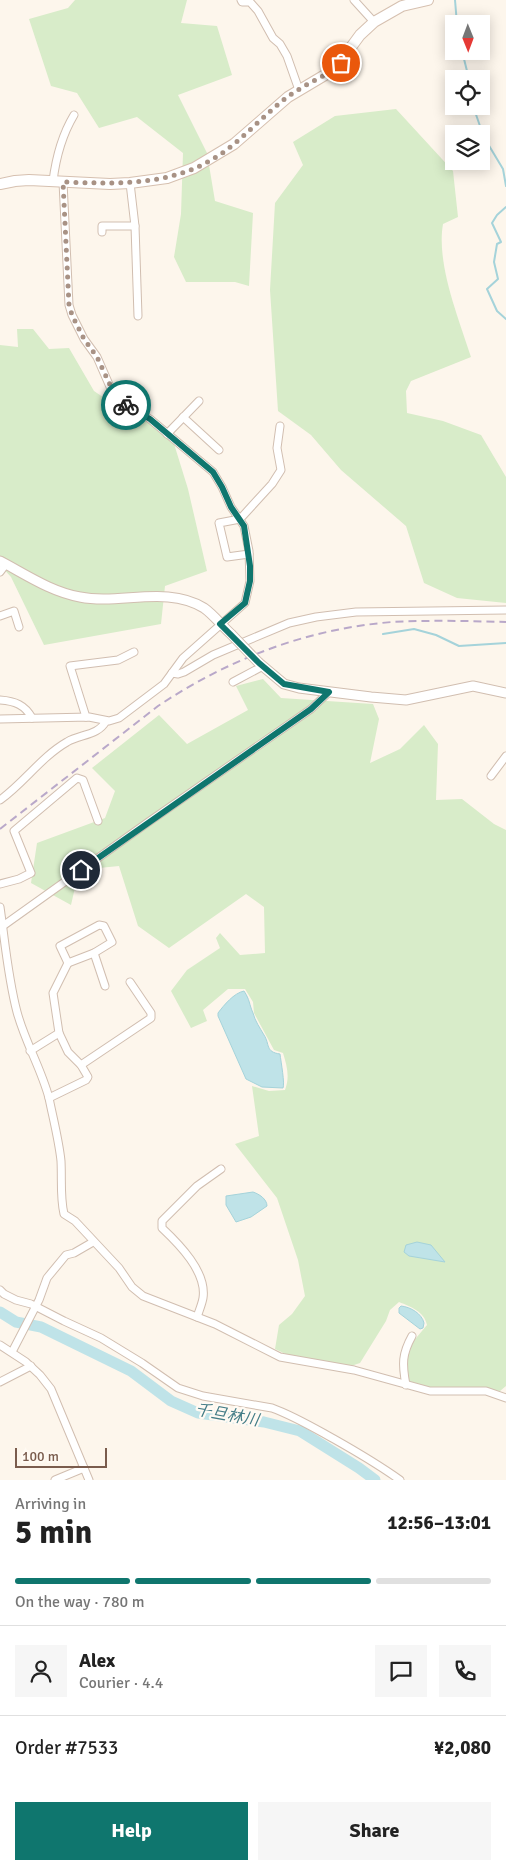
<!DOCTYPE html>
<meta charset="utf-8">
<style>
:root{--surface:#fff;--page:#f6f6f6;--text:#222;--muted:#767676;--line:#e0e0e0;--accent:#0f766e}
body{margin:0;font-family:Signika,"Noto Sans JP",sans-serif;background:var(--page);color:var(--text);height:100vh;display:flex;flex-direction:column;font-size:19px;white-space:nowrap}
*{box-sizing:border-box;margin:0}
p{font-size:16px;color:var(--muted)}
.icon{flex:none;width:28px;height:28px;fill:none;stroke:currentColor;stroke-width:2;stroke-linecap:round;stroke-linejoin:round}
.map{position:relative;height:1480px;overflow:hidden}
.side{display:flex;flex-direction:column;background:var(--surface);flex:1}
.side>*{flex:none}
.needle{width:32px;rotate:179deg}
.controls{position:absolute;left:445px;top:15px;display:grid;gap:10px}
.controls a{display:grid;place-items:center;width:45px;height:45px;border-radius:0px;background:var(--surface);box-shadow:0 2px 12px #0003;font-size:25px}
.scale{position:absolute;left:15px;bottom:12px;width:92px;box-sizing:border-box;padding-left:5px;border:2px solid #7a5c4d;border-top:0;font-size:14px;line-height:18px;white-space:nowrap;color:#7a5c4d;-webkit-text-stroke:4px #fffaf3;paint-order:stroke}
.pin{position:absolute;display:grid;place-items:center;width:42px;height:42px;color:#fff;margin:-21px;border:2px solid #fff;border-radius:50%;box-shadow:0 1px 5px #0007}
.courier{position:absolute;display:grid;place-items:center;width:50px;height:50px;margin:-25px;border:4px solid #0f766e;border-radius:50%;background:#fff;color:#222;box-shadow:0 1px 6px #0007}
.headline em{font-style:normal;font-weight:700}
.headline div{display:flex;flex-direction:column-reverse}
.headline{display:flex;align-items:center;justify-content:space-between;height:85px;padding:0 15px}
h1{font-size:32px;font-weight:700;line-height:38px}
.bar{display:grid;grid-template-columns:repeat(4,1fr);gap:8px 5px;align-content:center;height:60px;padding:0 15px}
.bar i{height:6px;border-radius:4px;background:var(--line)}
.bar .current{background:var(--accent)}
.bar p{grid-column:span 4}
.line{display:flex;align-items:center;gap:12px;padding:0 15px;border-top:1px solid var(--line)}
.line div{flex:1}
.round{display:grid;place-items:center;flex:none;width:52px;height:52px;border-radius:0px;background:var(--page)}
.button{display:flex;gap:10px;margin-top:auto;padding:10px 15px}
.button a{flex:1;height:58px;border-radius:0px;background:var(--accent);color:#fff;font-size:20px;font-weight:700;line-height:58px;text-align:center}
.button a+a{background:var(--page);color:var(--text)}
.map>svg:first-child{display:block}
.green{fill:#d8ecc9}
.water{fill:#bfe3e8;stroke:#a5d3da}
.lines{fill:none;stroke-linecap:round;stroke-linejoin:round}
.stream{stroke:#a5d3da;stroke-width:2}
.river{stroke:#bfe3e8;stroke-width:11}
.minor-casing{stroke:#d1beb0;stroke-width:9}
.tertiary-casing{stroke:#d1beb0;stroke-width:11}
.secondary-casing{stroke:#d6c0b0;stroke-width:12}
.minor{stroke:#fff;stroke-width:7}
.tertiary{stroke:#fff;stroke-width:9}
.secondary{stroke:#fff;stroke-width:10}
.rail{stroke:#b9a8c9;stroke-width:2;stroke-dasharray:8 5;stroke-linecap:butt}
.tertiary-bridge-casing{stroke:#d1beb0;stroke-width:11;stroke-linecap:butt}
.tertiary-bridge{stroke:#fff;stroke-width:9}
.done{stroke:#a89285;stroke-width:5;stroke-dasharray:0 9}
.route{stroke:#0f766e;stroke-width:6}
.labels{text-anchor:middle;dominant-baseline:central;stroke-width:4.5;stroke-linejoin:round;paint-order:stroke}
.water-label{font-size:16px;font-style:italic;fill:#437c86;stroke:#fffaf3}
</style>
<div class="map">
<svg width="506" height="1480" viewBox="0 0 506 1480">
<rect width="100%" height="100%" fill="#fdf6ec"/>
<g class="green">
<polygon points="75,0 187,0 181,23 217,26 232,75 178,95 207,153 215,201 253,213 249,286 235,282 186,282 174,257 181,214 183,153 137,117 99,128 77,93 51,86 29,19 68,8"/>
<path d="M396 109 453 171 458 217 443 224C436 264 459 319 471 357L411 381 406 391 407 413 443 421 481 435 506 477V603L457 598 424 583 406 526 341 470 311 435 278 411 270 290 275 203 303 165 293 142 335 116Z"/>
<polygon points="17,329 33,329 49,349 69,348 94,391 119,408 171,434 188,489 207,571 165,586 161,624 44,645 11,577 0,565 0,345 18,347"/>
<path d="M263 679 281 698 373 704 379 719 370 763 400 749 424 725 438 744 436 800 462 799 494 824 506 830V1386L500 1391 461 1388 430 1390 407 1384 406 1350 427 1325C424 1311 411 1307 399 1302L390 1310 386 1321 360 1363 351 1366 294 1358 275 1349 279 1325 292 1314 305 1296 298 1260 277 1198 235 1144 259 1136 252 1086 269 1091 285 1090C290 1077 287 1066 283 1053L274 1050 254 1013 253 1002 245 989H228L203 1010 207 1021 191 1028 171 991 187 970 220 948 216 938 220 933 240 955 265 953 264 907 246 894 169 948 138 926 119 866 79 870 71 905 31 883 37 843 105 818 115 791 92 768 159 715 187 744 248 710 236 686Z"/>
</g>
<g class="water">
<path d="M244 991C250 1000 249 1004 253 1013 255 1021 260 1028 264 1035 270 1044 265 1052 280 1054 281 1062 285 1084 283 1088L262 1087 246 1079 218 1016V1013C224 1005 234 993 244 991Z"/>
<path d="M253 1192C259 1194 267 1199 267 1206L251 1217 236 1222 226 1205V1196Z"/>
<polygon points="417,1242 431,1245 445,1262 409,1256 404,1252 406,1245"/>
<path d="M401 1306C411 1307 422 1314 424 1323L423 1328 420 1329 399 1313V1308Z"/>
</g>
<g class="lines">
<g class="stream">
<polyline points="455,0 457,24"/>
<polyline points="462,51 469,79"/>
<polyline points="473,106 480,126 482,136 488,144 503,169 506,186"/>
<polyline points="506,207 497,215 492,223 501,242 497,244 494,262 498,279 487,289 497,311 506,319"/>
<polyline points="383,634 414,629 436,635 459,646 506,643"/>
</g>
<polyline class="river" points="0,1312 16,1322 41,1327 131,1371 171,1401 198,1413 264,1422 300,1431 359,1468 375,1480"/>
<defs>
<g id="minor">
<polyline points="241,0 242,2 250,2 258,11 273,38 280,44 287,56 299,90"/>
<polyline points="354,0 374,22"/>
<path d="M53 181C56 157 62 135 74 115"/>
<polyline points="130,183 135,226"/>
<polyline points="102,232 102,226 135,226 138,316"/>
<polyline points="183,417 219,450"/>
<polyline points="167,434 199,401"/>
<polyline points="249,554 227,557 219,523 240,519 272,484 281,470 277,448 280,426"/>
<polyline points="0,572 6,564"/>
<polyline points="0,616 14,611 19,627"/>
<polyline points="172,673 178,674 184,672 213,655 289,623 316,617 356,612 506,610"/>
<polyline points="233,682 263,666"/>
<path d="M0 700C15 701 25 705 32 718"/>
<polyline points="86,717 70,666 118,660 134,652"/>
<polyline points="0,719 89,717 109,721 119,718 164,684 183,658 245,603 250,581 249,551 244,526 231,507 222,487 213,472 150,419 125,404 111,389 97,357 84,339 72,315 69,305 63,182"/>
<polyline points="491,776 506,756"/>
<path d="M0 800C24 783 41 757 67 742 80 734 98 736 106 721"/>
<polyline points="0,884 19,879 31,873 14,831 77,778 83,780 98,821"/>
<path d="M0 907C5 942 8 978 17 1012 25 1042 41 1068 49 1098 53 1118 59 1141 61 1161 62 1180 60 1197 64 1214L75 1221 119 1268 132 1287 143 1296 215 1324 280 1357 354 1370 430 1391H486L506 1398"/>
<polygon points="99,925 104,926 112,942 94,953 68,963 60,946"/>
<polyline points="0,928 147,823 311,709 329,692"/>
<polyline points="94,953 105,986"/>
<polyline points="30,1051 59,1033 53,993 68,963"/>
<polyline points="81,1065 151,1018 151,1013 130,982"/>
<polyline points="49,1098 86,1080 88,1077 81,1065 68,1052 59,1033"/>
<path d="M0 1290 4 1294 16 1300 31 1304 64 1321 101 1338 142 1363 178 1388 203 1396 272 1408C294 1416 314 1428 334 1439 357 1452 379 1465 400 1480"/>
<path d="M197 1317C199 1311 202 1304 203 1298 207 1272 179 1244 162 1228V1221L197 1186 221 1169"/>
<polyline points="0,1345 26,1362 40,1375 51,1389 89,1480"/>
<polyline points="12,1352 39,1300 47,1278 66,1255 74,1253 93,1242"/>
<polyline points="0,1382 31,1366"/>
<path d="M406 1385C402 1364 402 1354 412 1336"/>
<polyline points="55,1480 84,1468"/>
</g>
<g id="tertiary">
<path d="M0 561C25 574 51 592 80 597 120 605 167 585 204 608 214 615 222 626 231 634"/>
<polyline points="259,663 284,684 299,688 371,697 406,700 473,686 506,693"/>
</g>
<polyline id="secondary" points="0,184 15,181 29,180 110,184 130,183 167,178 194,168 234,144 288,97 335,69 360,35 374,22 402,6 428,0"/>
</defs>
<use href="#minor" class="minor-casing"/>
<use href="#tertiary" class="tertiary-casing"/>
<use href="#secondary" class="secondary-casing"/>
<use href="#minor" class="minor"/>
<use href="#tertiary" class="tertiary"/>
<use href="#secondary" class="secondary"/>
<path class="rail" d="M0 829 158 706C229 659 306 629 392 622 430 620 468 621 506 622"/>
<defs>
<polyline id="tertiary-bridge" points="231,634 259,663"/>
</defs>
<use href="#tertiary-bridge" class="tertiary-bridge-casing"/>
<use href="#tertiary-bridge" class="tertiary-bridge"/>
</g>
<g class="lines">
<path class="done" d="M126 405 112 389 97 357 84 339 72 315 69 305 63 182C125 184 183 187 234 144 252 129 268 112 286 98 301 87 319 78 336 69L341 63"/>
<polyline class="route" points="81,870 311,709 329,692 284,684 259,663 220,624 245,603 247,594 250,581 250,566 244,526 231,507 222,487 213,472 150,419 126,405"/>
</g>
<g class="labels">
<g class="water-label">
<text transform="translate(227 1415) rotate(10)">千旦林川</text>
</g>
</g>
</svg>
<div class="controls">
<a><svg class="needle" viewBox="-14 -14 28 28"><path d="M0-13l5 13h-10z" fill="#e53935"/><path d="M0 13l5-13h-10z" fill="#767676"/></svg></a>
<a><svg class="icon" aria-label="locate" viewBox="0 0 24 24"><circle cx="12" cy="12" r="6"/><path d="M12 2v4M12 18v4M2 12h4M18 12h4"/></svg></a>
<a><svg class="icon" aria-label="layers" viewBox="0 0 24 24"><path d="M12 4l9 5-9 5-9-5zM3 14l9 5 9-5"/></svg></a>
</div>
<div class="scale">100 m</div>
<div class="pin" style="left:341px;top:63px;background:#ea580c"><svg class="icon" aria-label="bag" viewBox="0 0 24 24"><path d="M5 8h14l-1 12H6zM9 8a3 3 0 0 1 6 0"/></svg></div>
<div class="pin" style="left:81px;top:870px;background:#1f2937"><svg class="icon" aria-label="home" viewBox="0 0 24 24"><path d="M3 11l9-7 9 7M6 9v11h12V9"/></svg></div>
<div class="courier" style="left:126px;top:405px"><svg class="icon" aria-label="bike" viewBox="0 0 24 24"><circle cx="6" cy="16" r="4"/><circle cx="18" cy="16" r="4"/><path d="M6 16l4-8h5l3 8M10 8l3 8H6M13 5h3"/></svg></div>
</div>
<section class="side">
<div class="headline"><div><h1>5 min</h1><p>Arriving in</p></div><em>12:56–13:01</em></div>
<div class="bar"><i class="current"></i><i class="current"></i><i class="current"></i><i></i><p>On the way · 780 m</p></div>
<div class="line" style="height:90px"><a class="round"><svg class="icon" aria-label="person" viewBox="0 0 24 24"><circle cx="12" cy="8" r="4"/><path d="M4 21q1-7 8-7t8 7"/></svg></a><div><b>Alex</b><p>Courier · 4.4</p></div><a class="round"><svg class="icon" aria-label="chat" viewBox="0 0 24 24"><path d="M4 5h16v11H9l-5 4z"/></svg></a><a class="round"><svg class="icon" aria-label="phone" viewBox="0 0 24 24"><path d="M5 4h4l2 5-3 2q2 4 5 5l2-3 5 2v4C11 20 4 13 5 4z"/></svg></a></div>
<div class="line" style="height:65px"><div>Order #7533</div><b>¥2,080</b></div>
<div class="button"><a>Help</a><a>Share</a></div>
</section>
